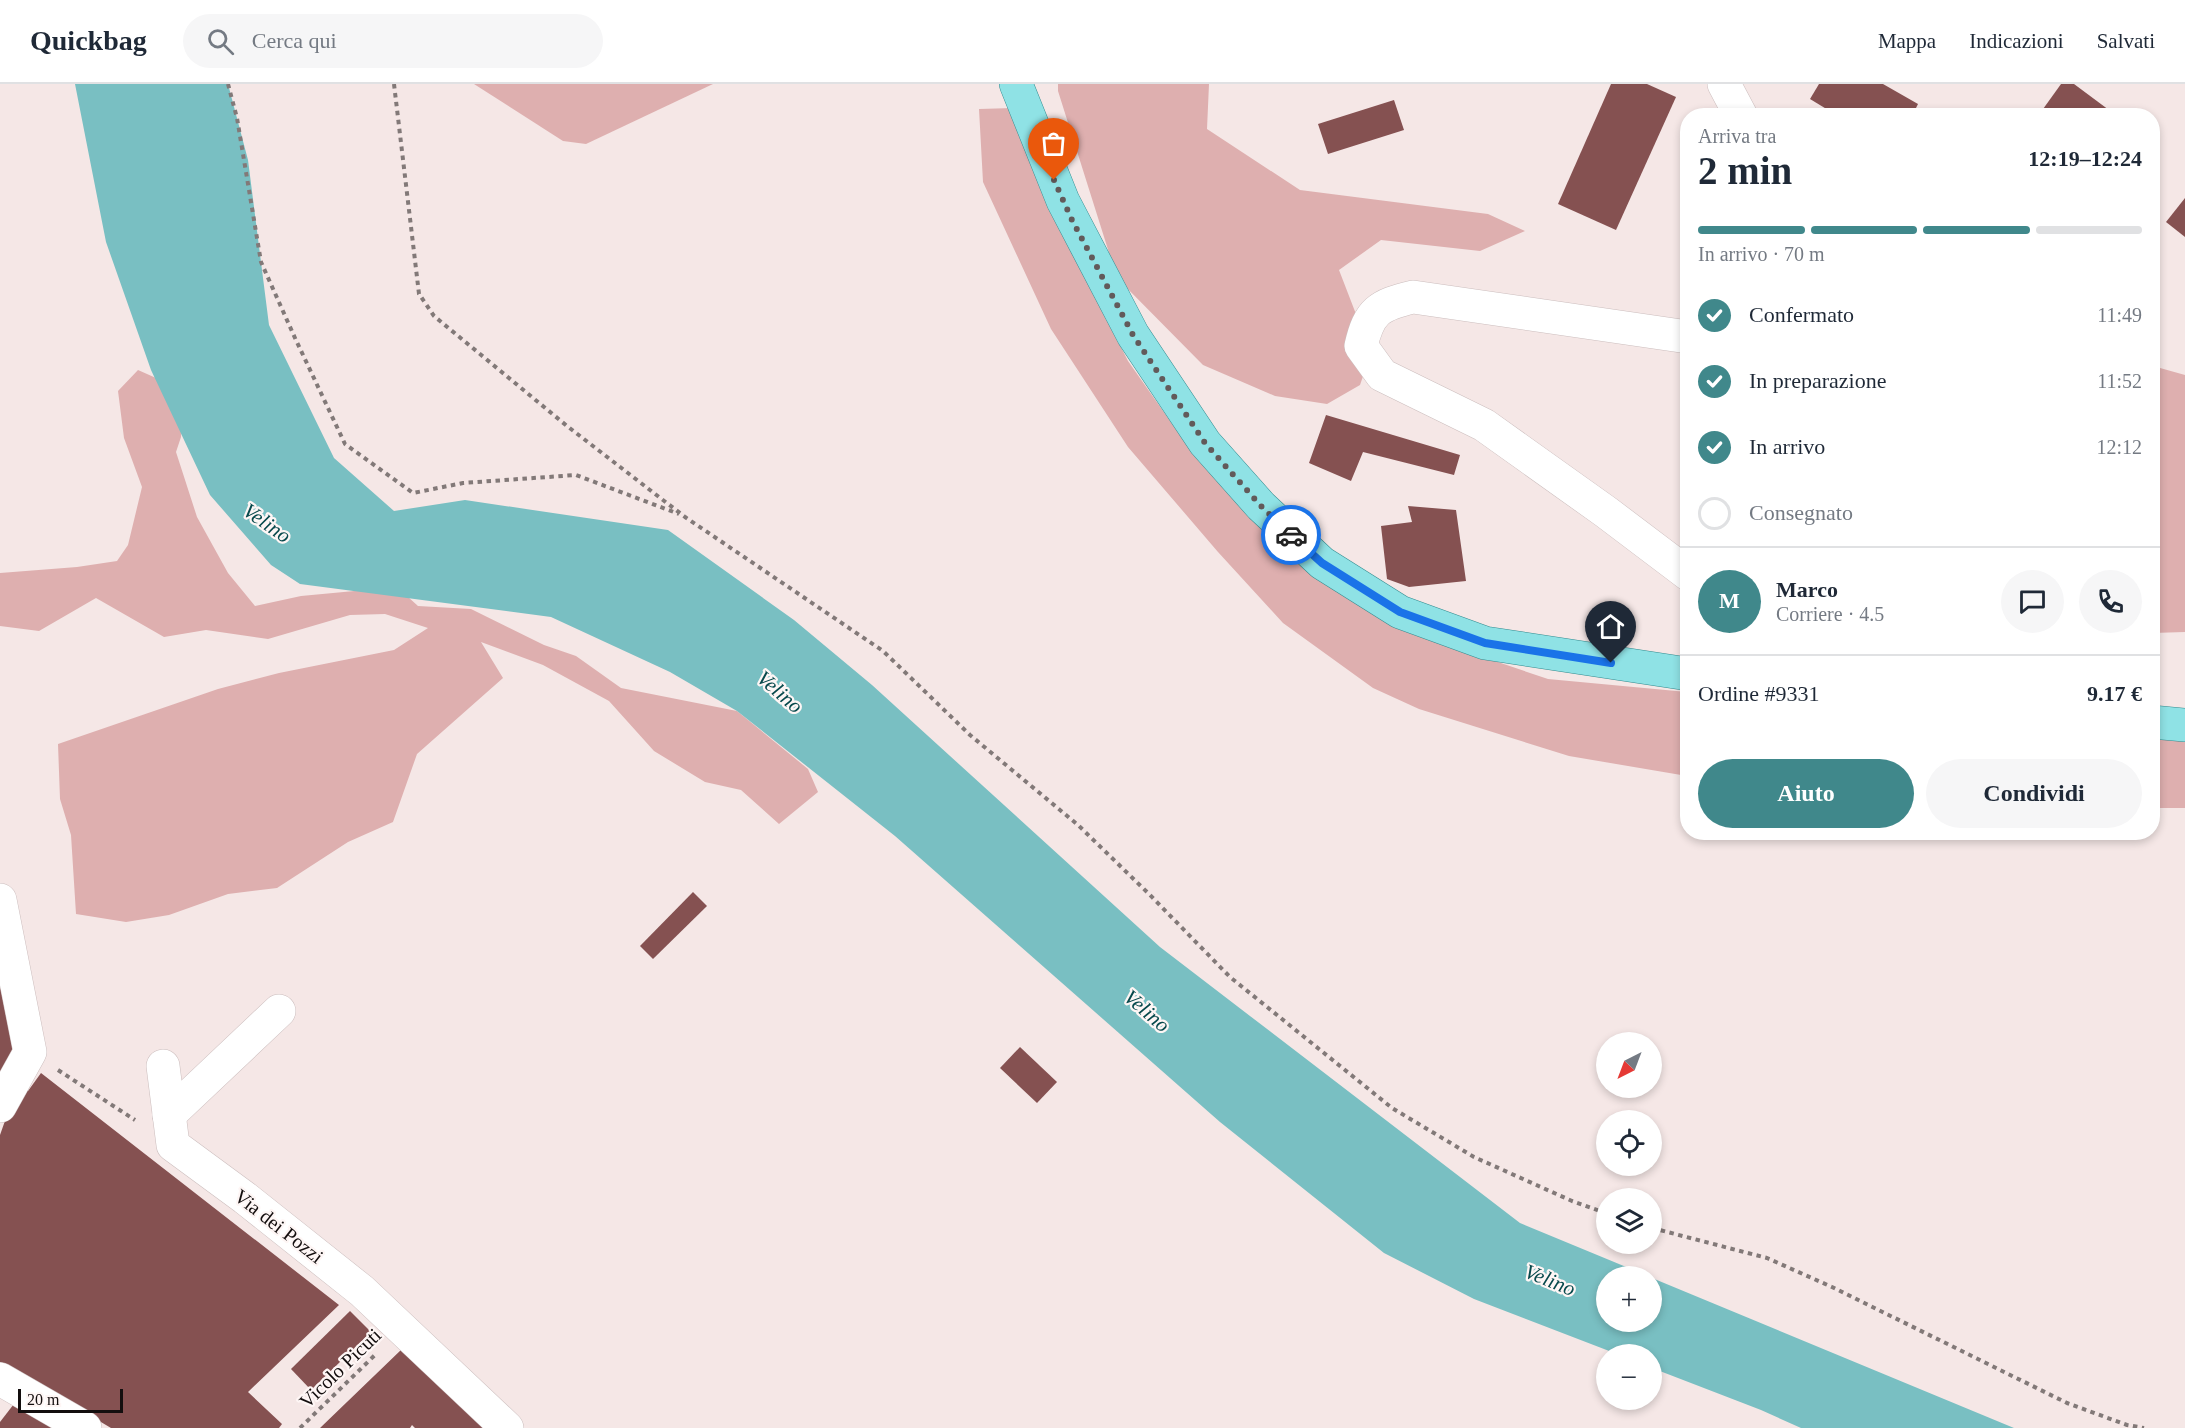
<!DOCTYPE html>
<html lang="it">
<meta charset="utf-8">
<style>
:root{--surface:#fff;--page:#f6f6f7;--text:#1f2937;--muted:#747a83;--line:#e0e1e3;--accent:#40888b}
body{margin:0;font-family:Georgia,serif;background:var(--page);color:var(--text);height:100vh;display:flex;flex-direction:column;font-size:22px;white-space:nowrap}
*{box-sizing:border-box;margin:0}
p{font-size:20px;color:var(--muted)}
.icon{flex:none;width:33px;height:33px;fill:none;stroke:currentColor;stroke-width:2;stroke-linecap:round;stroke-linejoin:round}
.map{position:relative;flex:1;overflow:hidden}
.drawer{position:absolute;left:1680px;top:24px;width:480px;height:732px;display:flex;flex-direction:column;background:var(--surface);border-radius:24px;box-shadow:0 3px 9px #0003}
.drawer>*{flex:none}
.needle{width:39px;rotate:222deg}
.controls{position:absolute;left:1596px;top:948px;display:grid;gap:12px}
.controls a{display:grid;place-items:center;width:66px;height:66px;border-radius:50%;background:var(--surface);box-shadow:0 3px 9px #0003;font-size:30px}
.scale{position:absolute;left:18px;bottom:15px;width:105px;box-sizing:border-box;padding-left:6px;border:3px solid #130e0e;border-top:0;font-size:16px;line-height:21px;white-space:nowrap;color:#130e0e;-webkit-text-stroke:4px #fef6f5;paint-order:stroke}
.pin{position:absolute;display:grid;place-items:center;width:51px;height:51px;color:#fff;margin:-62px -26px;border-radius:50% 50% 50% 0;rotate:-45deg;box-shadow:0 0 6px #0007}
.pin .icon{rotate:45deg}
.courier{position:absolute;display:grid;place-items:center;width:60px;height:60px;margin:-30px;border:4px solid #1a73e8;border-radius:50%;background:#fff;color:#222;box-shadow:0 2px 8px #0007}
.head em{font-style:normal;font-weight:700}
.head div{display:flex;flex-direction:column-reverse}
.head{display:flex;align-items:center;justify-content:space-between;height:102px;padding:0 18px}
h1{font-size:39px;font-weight:700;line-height:45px}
.bar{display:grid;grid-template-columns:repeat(4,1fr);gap:9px 6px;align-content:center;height:72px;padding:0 18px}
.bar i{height:8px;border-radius:4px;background:var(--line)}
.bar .on{background:var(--accent)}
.bar p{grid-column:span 4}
.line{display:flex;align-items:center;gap:15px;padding:0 18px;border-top:2px solid var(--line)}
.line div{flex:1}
.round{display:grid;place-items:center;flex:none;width:63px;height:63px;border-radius:32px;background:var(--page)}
ol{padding:0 18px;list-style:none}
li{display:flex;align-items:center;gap:18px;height:66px}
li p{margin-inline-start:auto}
li .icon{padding:6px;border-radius:50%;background:var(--accent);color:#fff;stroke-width:4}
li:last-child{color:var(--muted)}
li i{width:33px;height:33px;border:3px solid var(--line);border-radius:50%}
.primary-button{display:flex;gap:12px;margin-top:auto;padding:12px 18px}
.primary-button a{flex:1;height:69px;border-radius:36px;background:var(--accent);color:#fff;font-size:24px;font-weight:700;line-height:69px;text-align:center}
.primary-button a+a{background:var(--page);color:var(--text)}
header{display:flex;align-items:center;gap:36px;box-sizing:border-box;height:84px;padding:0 30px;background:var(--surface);border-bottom:2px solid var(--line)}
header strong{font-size:28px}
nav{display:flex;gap:33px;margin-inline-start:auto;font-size:21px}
.search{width:420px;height:54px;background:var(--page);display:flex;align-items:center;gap:15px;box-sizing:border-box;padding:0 21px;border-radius:33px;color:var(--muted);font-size:22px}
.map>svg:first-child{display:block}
.green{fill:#deafaf}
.water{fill:#79bfc2}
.building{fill:#855151}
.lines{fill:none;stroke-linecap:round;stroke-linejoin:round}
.minor-casing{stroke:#ccbebe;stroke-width:34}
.major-casing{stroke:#348b8f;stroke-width:34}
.path{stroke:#827978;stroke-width:4;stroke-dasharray:4.5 4.5;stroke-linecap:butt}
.minor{stroke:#fff;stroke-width:33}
.major{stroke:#8fe2e5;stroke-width:33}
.done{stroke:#625a5a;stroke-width:6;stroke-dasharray:0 10.8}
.route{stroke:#1a73e8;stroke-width:8}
.labels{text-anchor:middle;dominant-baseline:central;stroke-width:4.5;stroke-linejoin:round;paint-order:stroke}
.street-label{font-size:20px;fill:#130e0e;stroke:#fef6f5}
.water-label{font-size:21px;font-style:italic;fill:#07494c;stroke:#fef6f5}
</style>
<header>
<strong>Quickbag</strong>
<div class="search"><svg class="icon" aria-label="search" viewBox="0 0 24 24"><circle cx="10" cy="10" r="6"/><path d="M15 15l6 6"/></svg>Cerca qui</div>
<nav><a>Mappa</a><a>Indicazioni</a><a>Salvati</a></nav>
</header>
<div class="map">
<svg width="2185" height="1344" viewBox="0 0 2185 1344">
<rect width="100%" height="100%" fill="#f5e7e6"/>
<g class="green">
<polygon points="474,0 713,0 586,60 563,57"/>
<polygon points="1058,0 1209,0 1207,45 1300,106 1488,130 1525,147 1480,167 1381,156 1339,186 1371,269 1360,301 1327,320 1275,312 1203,281 1117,194 1058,7"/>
<polygon points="1013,24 1056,135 1128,277 1189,364 1397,544 1548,595 1687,608 1687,692 1569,672 1419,625 1373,604 1283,539 1218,468 1128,363 1051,245 983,98 979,25"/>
<polygon points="2153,282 2185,291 2185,548 2153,549"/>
<polygon points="138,286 183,306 181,353 176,368 197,433 228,489 255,522 301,512 397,503 418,522 471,525 544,561 576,572 621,604 737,627 808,685 818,708 779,740 741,706 705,698 654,667 609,617 543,581 481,558 503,594 417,670 393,738 348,758 277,804 228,810 169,831 126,838 76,830 71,751 60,715 58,660 218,605 279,589 394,566 428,544 385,530 350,531 268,555 206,546 164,553 96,514 39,547 0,542 0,489 77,483 117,477 128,461 142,403 124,354 118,307"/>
<rect x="2153" y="650" width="32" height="74"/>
</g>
<polygon class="water" points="75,0 228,0 248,76 269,241 334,374 394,427 465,416 668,446 794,536 872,601 1160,863 1520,1139 1648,1192 1606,1192 1606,1238 1652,1238 1652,1194 2014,1344 1801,1344 1761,1326 1652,1284 1652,1270 1617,1270 1474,1215 1384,1169 1220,1038 895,752 737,627 670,588 551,533 300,500 271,481 210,411 151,286 106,158"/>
<g class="building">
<polygon points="1611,0 1647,0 1676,13 1616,146 1558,120"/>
<polygon points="1819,0 1883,0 1918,20 1912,32 1838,32 1810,15"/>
<polygon points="2061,0 2074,0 2117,32 2038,32"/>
<polygon points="1394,16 1404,46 1328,70 1318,40"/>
<polygon points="2185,114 2185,153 2166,138"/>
<polygon points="1326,331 1460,371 1454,391 1363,368 1351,397 1309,379"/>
<polygon points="1408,422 1456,426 1466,497 1409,503 1387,495 1381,442 1412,438"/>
<polygon points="693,808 707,822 653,875 640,862"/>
<polygon points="0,865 19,952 0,1001"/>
<polygon points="1020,963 1057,998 1037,1019 1000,984"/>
<polygon points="41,989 339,1221 248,1308 282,1340 279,1344 111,1344 0,1278 0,1051 6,1034 22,1005 28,1007"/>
<polygon points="350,1227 371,1248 311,1306 291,1285"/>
<polygon points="402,1265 486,1344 415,1344 412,1341 410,1344 320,1344"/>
<polygon points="17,1316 69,1344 0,1344 0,1338"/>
</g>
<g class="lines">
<defs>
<g id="minor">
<polyline points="1724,0 1741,32"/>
<path d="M1688 253 1413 213C1379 221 1369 227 1361 262L1382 291 1484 341 1606 428 1688 490"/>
<polyline points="0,816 30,968 0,1022"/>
<polyline points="163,982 173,1061 245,1114 362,1207 507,1344"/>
<polyline points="169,1031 279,927"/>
<polyline points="0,1295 85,1344"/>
</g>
<g id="major">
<polyline points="1016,0 1063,117 1133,251 1205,359 1261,422 1322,479 1400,528 1485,559 1688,590"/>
<polyline points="2152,638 2185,641"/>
</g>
</defs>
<use href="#minor" class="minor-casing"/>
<use href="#major" class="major-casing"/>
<g class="path">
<polyline points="228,0 237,34 261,178 295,254 345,360 413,409 463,399 576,391 679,430"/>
<polyline points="394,0 419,210 434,232 567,342 685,433 883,567 970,651 1078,741 1149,810 1230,893 1392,1024 1474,1073 1572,1117 1606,1129"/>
<polyline points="58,986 135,1036"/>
<polyline points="1652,1144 1767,1174 1832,1203 2067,1319 2127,1341 2144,1344"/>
<polyline points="300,1344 377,1269"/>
</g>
<use href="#minor" class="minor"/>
<use href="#major" class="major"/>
</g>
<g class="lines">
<polyline class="done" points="1054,96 1072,136 1133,251 1205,359 1261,422 1291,451"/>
<polyline class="route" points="1291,451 1322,479 1400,528 1485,559 1611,579"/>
</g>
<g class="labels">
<g class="street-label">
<text transform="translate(279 1142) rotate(38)">Via dei Pozzi</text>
<text transform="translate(340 1284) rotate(-44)">Vicolo Picuti</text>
</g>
<g class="water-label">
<text transform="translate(267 439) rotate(35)">Velino</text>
<text transform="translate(780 608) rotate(41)">Velino</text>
<text transform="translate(1147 927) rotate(41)">Velino</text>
<text transform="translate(1550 1196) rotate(22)">Velino</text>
</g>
</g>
</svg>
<div class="controls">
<a><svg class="needle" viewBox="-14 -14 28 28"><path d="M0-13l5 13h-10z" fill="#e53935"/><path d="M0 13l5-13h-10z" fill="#747a83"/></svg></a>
<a><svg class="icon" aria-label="locate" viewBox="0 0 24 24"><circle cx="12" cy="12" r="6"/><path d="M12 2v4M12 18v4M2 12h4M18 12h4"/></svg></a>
<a><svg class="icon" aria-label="layers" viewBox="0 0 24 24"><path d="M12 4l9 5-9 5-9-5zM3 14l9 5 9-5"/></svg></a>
<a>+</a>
<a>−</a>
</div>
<div class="scale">20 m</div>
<div class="pin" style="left:1054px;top:96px;background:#ea580c"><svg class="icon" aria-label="bag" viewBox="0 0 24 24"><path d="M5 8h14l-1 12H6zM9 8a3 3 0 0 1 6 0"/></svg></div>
<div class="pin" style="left:1611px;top:579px;background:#1f2937"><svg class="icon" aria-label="home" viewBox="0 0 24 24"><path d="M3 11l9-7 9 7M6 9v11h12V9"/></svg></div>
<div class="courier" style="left:1291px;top:451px"><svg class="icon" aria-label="car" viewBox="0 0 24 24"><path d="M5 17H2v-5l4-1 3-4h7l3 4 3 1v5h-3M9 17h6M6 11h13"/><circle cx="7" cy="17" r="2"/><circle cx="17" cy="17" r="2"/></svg></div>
<section class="drawer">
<div class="head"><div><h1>2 min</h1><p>Arriva tra</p></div><em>12:19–12:24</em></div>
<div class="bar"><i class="on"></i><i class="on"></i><i class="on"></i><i></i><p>In arrivo · 70 m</p></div>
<ol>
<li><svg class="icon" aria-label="check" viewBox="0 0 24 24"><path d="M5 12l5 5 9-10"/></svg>Confermato<p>11:49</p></li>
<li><svg class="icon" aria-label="check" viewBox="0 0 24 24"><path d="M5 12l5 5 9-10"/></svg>In preparazione<p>11:52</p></li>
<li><svg class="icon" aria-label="check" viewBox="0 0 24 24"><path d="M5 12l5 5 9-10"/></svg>In arrivo<p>12:12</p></li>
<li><i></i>Consegnato</li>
</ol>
<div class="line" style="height:108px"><b class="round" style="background:var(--accent);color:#fff">M</b><div><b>Marco</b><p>Corriere · 4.5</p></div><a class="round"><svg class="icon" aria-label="chat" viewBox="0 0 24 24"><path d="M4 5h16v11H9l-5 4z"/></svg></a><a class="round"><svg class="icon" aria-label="phone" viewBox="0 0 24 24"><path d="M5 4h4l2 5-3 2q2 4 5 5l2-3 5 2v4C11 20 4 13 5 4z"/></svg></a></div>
<div class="line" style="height:78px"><div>Ordine #9331</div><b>9.17 €</b></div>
<div class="primary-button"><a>Aiuto</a><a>Condividi</a></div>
</section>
</div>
